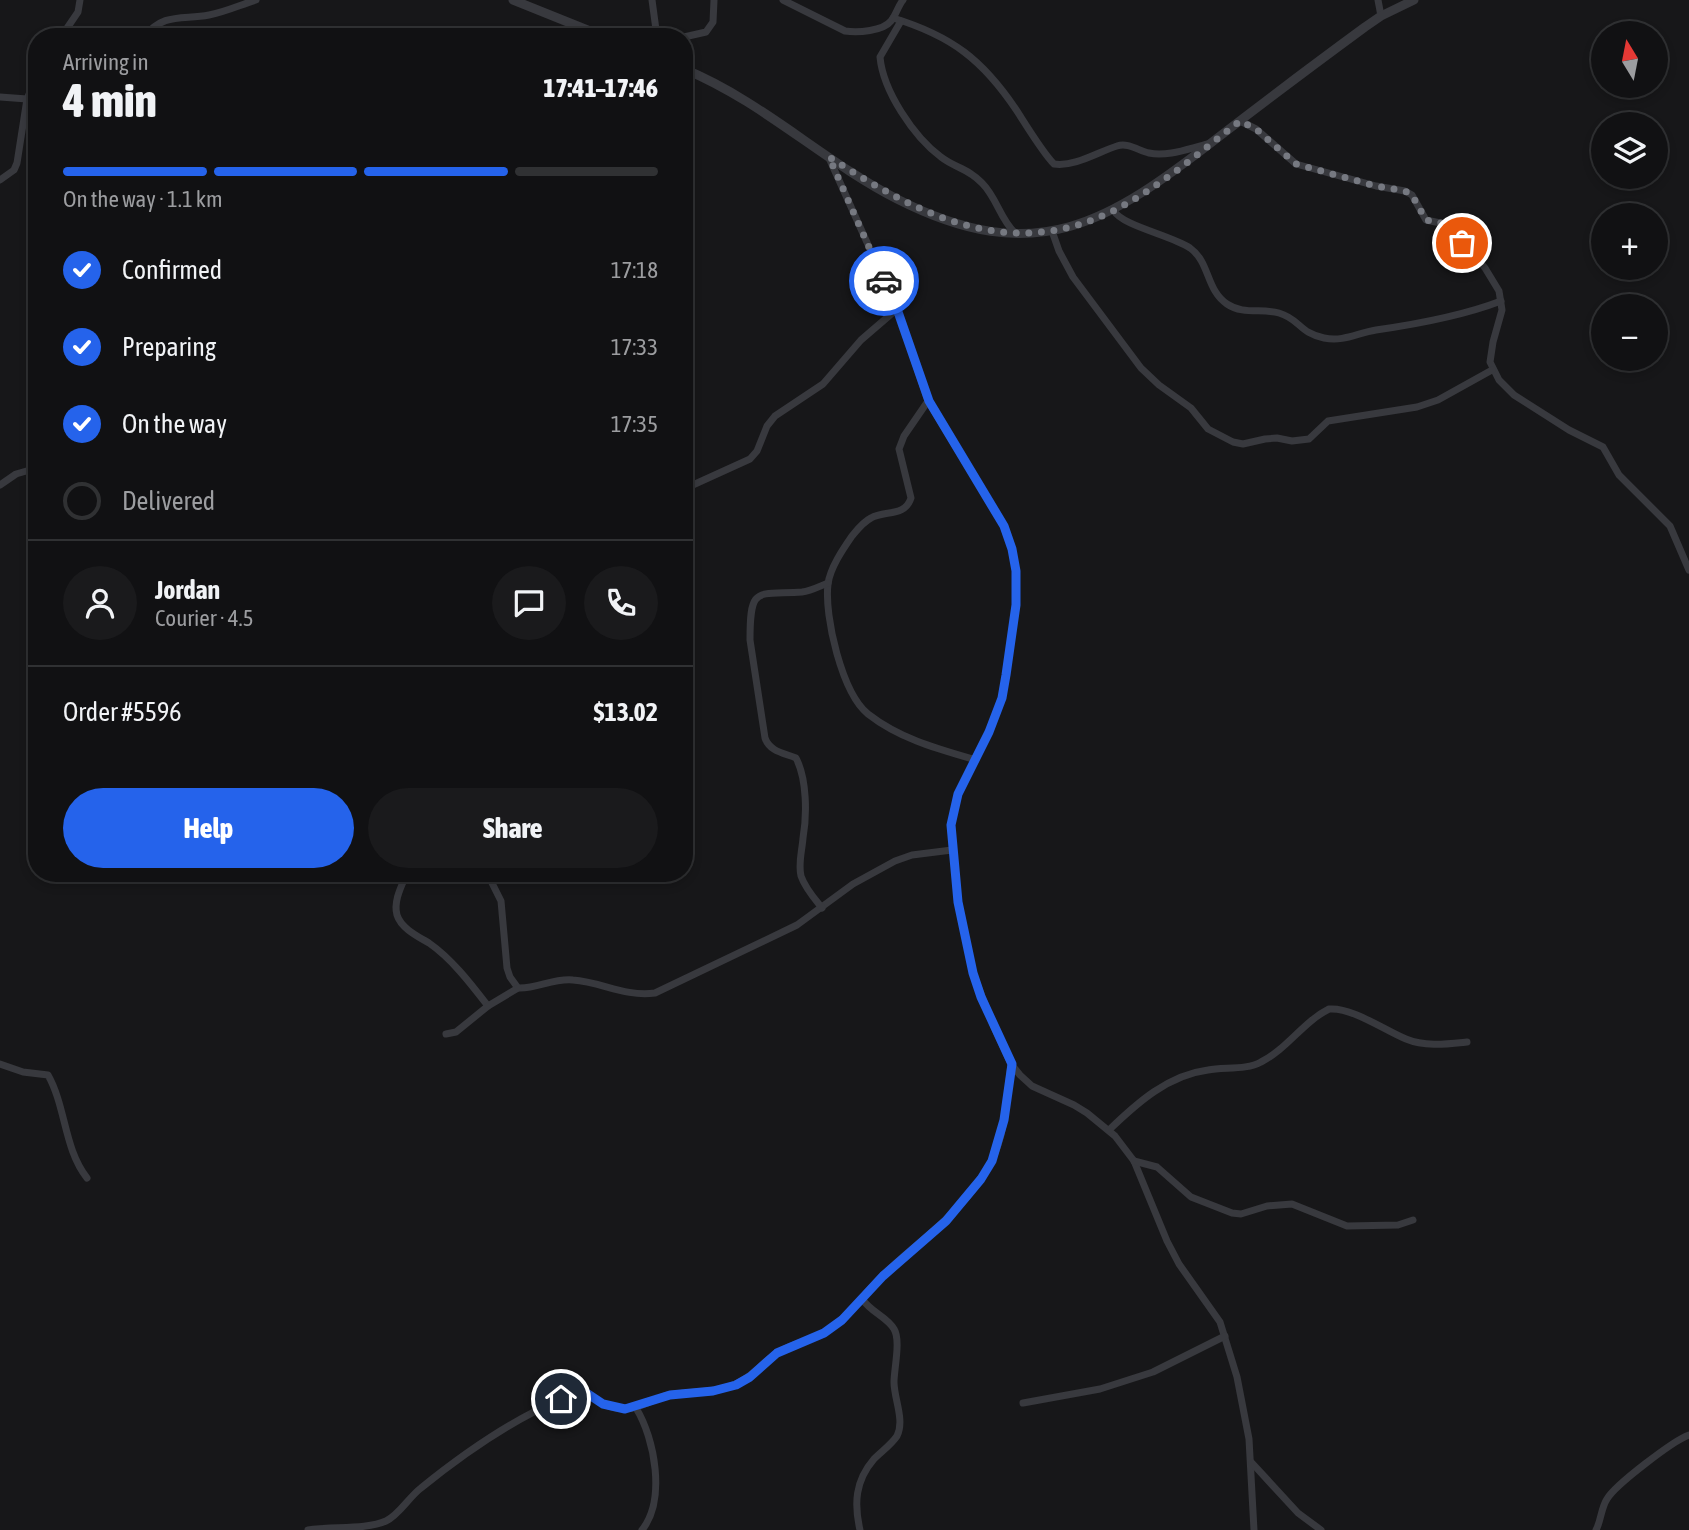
<!DOCTYPE html>
<meta charset="utf-8">
<style>
:root{--surface:#111113;--page:#1a1a1c;--text:#f1f3f6;--muted:#9c9da0;--line:#303133;--accent:#2563eb}
body{margin:0;font-family:"Asap Condensed",sans-serif;background:var(--page);color:var(--text);height:100vh;display:flex;flex-direction:column;font-size:26px;white-space:nowrap}
*{box-sizing:border-box;margin:0}
p{font-size:23px;color:var(--muted)}
.icon{flex:none;width:38px;height:38px;fill:none;stroke:currentColor;stroke-width:2;stroke-linecap:round;stroke-linejoin:round}
.map{position:relative;flex:1;overflow:hidden}
.drawer{position:absolute;left:28px;top:28px;width:665px;height:854px;display:flex;flex-direction:column;background:var(--surface);border-radius:28px;box-shadow:0 4px 10px #0003,0 0 0 2px var(--line)}
.drawer>*{flex:none}
.needle{width:46px;rotate:350deg}
.controls{position:absolute;left:1591px;top:21px;display:grid;gap:14px}
.controls a{display:grid;place-items:center;width:77px;height:77px;border-radius:50%;background:var(--surface);box-shadow:0 4px 10px #0003,0 0 0 2px var(--line);font-size:35px}
.pin{position:absolute;display:grid;place-items:center;width:60px;height:60px;color:#fff;margin:-30px;border:4px solid #fff;border-radius:50%;box-shadow:0 2px 7px #0007}
.courier{position:absolute;display:grid;place-items:center;width:70px;height:70px;margin:-35px;border:5px solid #2563eb;border-radius:50%;background:#fff;color:#222;box-shadow:0 2px 9px #0007}
.overview em{font-style:normal;font-weight:800}
.overview div{display:flex;flex-direction:column-reverse}
.overview{display:flex;align-items:center;justify-content:space-between;height:119px;padding:0 35px}
h1{font-size:46px;font-weight:800;line-height:52px}
.bar{display:grid;grid-template-columns:repeat(4,1fr);gap:10px 7px;align-content:center;height:84px;padding:0 35px}
.bar i{height:9px;border-radius:5px;background:var(--line)}
.bar .active{background:var(--accent)}
.bar p{grid-column:span 4}
.line{display:flex;align-items:center;gap:18px;padding:0 35px;border-top:2px solid var(--line)}
.line div{flex:1}
.round{display:grid;place-items:center;flex:none;width:74px;height:74px;border-radius:37px;background:var(--page)}
ol{padding:0 35px;list-style:none}
li{display:flex;align-items:center;gap:21px;height:77px}
li p{margin-inline-start:auto}
li .icon{padding:7px;border-radius:50%;background:var(--accent);color:#fff;stroke-width:4}
li:last-child{color:var(--muted)}
li i{width:38px;height:38px;border:4px solid var(--line);border-radius:50%}
.primary-button{display:flex;gap:14px;margin-top:auto;padding:14px 35px}
.primary-button a{flex:1;height:80px;border-radius:42px;background:var(--accent);color:#fff;font-size:28px;font-weight:800;line-height:80px;text-align:center}
.primary-button a+a{background:var(--page);color:var(--text)}
.map>svg:first-child{display:block}
.lines{fill:none;stroke-linecap:round;stroke-linejoin:round}
.minor{stroke:#38393e;stroke-width:7}
.tertiary{stroke:#38393e;stroke-width:9}
.done{stroke:#767981;stroke-width:7;stroke-dasharray:0 12.6}
.route{stroke:#2563eb;stroke-width:9}
</style>
<div class="map">
<svg width="1689" height="1530" viewBox="0 0 1689 1530">
<rect width="100%" height="100%" fill="#171719"/>
<g class="lines">
<g class="minor">
<polyline points="652,0 657,37"/>
<path d="M783 0 845 31C858 33 883 31 891 21 896 15 898 6 903 0"/>
<polyline points="1378,0 1381,16"/>
<path d="M893 18C952 36 983 60 1017 111 1026 125 1043 153 1054 164 1075 167 1098 152 1117 146 1128 142 1139 151 1149 153 1168 157 1190 148 1208 144"/>
<path d="M901 21 880 57C883 91 914 137 941 157 955 168 968 168 982 183 997 198 1000 219 1015 233"/>
<polyline points="657,34 681,37"/>
<polyline points="61,37 78,12 80,0"/>
<path d="M144 37C164 12 182 20 209 15 225 12 240 5 256 0"/>
<polyline points="684,37 706,32 713,22 714,0"/>
<polyline points="0,97 27,99"/>
<polyline points="1240,121 1256,129 1296,164 1376,186 1405,191 1412,195 1426,220 1445,224 1452,229 1485,268 1499,291 1502,310 1493,342 1490,362 1499,380 1514,395 1569,430 1603,447 1619,475 1670,526 1689,570"/>
<polyline points="829,158 897,309 928,401 1004,526 1012,549 1016,571 1016,605 1006,675 1002,698 989,732 958,794 951,825 958,902 973,973 994,1027 1011,1064 1020,1075 1032,1086 1074,1105 1087,1113 1115,1136 1134,1161 1167,1241 1179,1264 1220,1322 1237,1377 1249,1439 1254,1530"/>
<polyline points="0,180 14,170 17,163 27,99 37,76"/>
<path d="M1114 211C1123 226 1170 235 1190 248 1210 262 1206 290 1227 304 1243 315 1262 308 1279 313 1300 319 1299 333 1324 338 1344 342 1357 333 1376 330 1418 324 1462 316 1501 301"/>
<polyline points="1052,231 1059,251 1073,277 1141,368 1159,385 1191,408 1208,429 1233,442 1243,444 1265,439 1277,438 1292,441 1309,439 1328,421 1417,407 1438,400 1492,370"/>
<path d="M928 401 904 436 899 449 911 498C905 517 885 510 871 518 863 522 857 530 852 536 843 549 830 568 828 584 824 616 842 693 868 714 900 739 938 749 976 760"/>
<polyline points="0,485 16,474 37,468"/>
<polyline points="684,489 750,459 757,451 767,426 775,416 823,384 861,340 897,309"/>
<path d="M407 873C402 885 393 901 397 915 401 928 417 936 429 943 452 959 471 984 488 1006"/>
<path d="M487 873 501 901 507 968 510 977 518 988C537 989 553 978 573 980 602 982 624 997 655 993L797 925 853 884 895 861 912 855 952 850"/>
<path d="M822 908C814 898 805 888 801 876 798 864 802 851 803 838 807 815 807 779 796 758 784 753 770 752 765 738L750 640C750 585 756 595 802 592 811 591 820 586 828 583"/>
<polyline points="446,1034 456,1032 488,1006 518,988"/>
<path d="M0 1064 23 1072 48 1075C66 1107 64 1149 87 1178"/>
<path d="M1109 1130C1137 1103 1168 1075 1208 1070 1224 1067 1247 1070 1261 1062 1287 1049 1303 1022 1329 1009 1352 1007 1384 1030 1406 1039 1425 1047 1447 1044 1467 1042"/>
<polyline points="1134,1161 1157,1167 1191,1197 1232,1213 1241,1214 1267,1206 1292,1204 1347,1226 1398,1225 1413,1220"/>
<polyline points="1023,1403 1100,1389 1153,1372 1225,1336"/>
<path d="M636 1408C655 1439 666 1500 642 1530"/>
<polyline points="1252,1463 1298,1513 1321,1530"/>
<path d="M308 1530C331 1526 366 1530 386 1521 399 1515 409 1497 421 1488 463 1454 508 1422 559 1400 598 1384 592 1408 623 1409 638 1410 653 1399 668 1395 685 1392 703 1393 720 1389 749 1383 756 1367 777 1353 792 1343 811 1341 826 1332 849 1317 863 1295 882 1276 920 1239 966 1211 991 1162 1006 1133 1007 1096 1011 1064"/>
<path d="M860 1530C854 1504 855 1481 874 1459 882 1451 891 1445 897 1436 905 1420 894 1399 894 1382 894 1369 901 1340 894 1329 887 1317 871 1312 863 1300"/>
<path d="M1596 1530C1601 1521 1601 1508 1607 1499 1615 1485 1674 1440 1689 1435"/>
</g>
<g class="tertiary">
<polyline points="513,0 605,37"/>
<path d="M684 69C762 101 823 161 897 199 1037 270 1108 223 1220 136 1268 99 1316 63 1365 27L1381 16 1414 0"/>
</g>
</g>
<g class="lines">
<path class="done" d="M884 281 829 157C918 214 1008 263 1113 211 1159 188 1200 152 1240 121L1256 129 1296 164 1376 186 1405 191 1412 195 1426 220 1445 224 1462 243"/>
<polyline class="route" points="561,1399 572,1395 588,1394 603,1404 625,1409 670,1395 713,1391 736,1385 750,1377 777,1353 824,1333 842,1320 883,1276 946,1221 981,1179 992,1161 1004,1120 1012,1064 981,997 973,973 958,902 951,825 958,794 989,732 1002,698 1006,675 1016,605 1016,571 1012,549 1004,526 929,401 897,309 884,281"/>
</g>
</svg>
<div class="controls">
<a><svg class="needle" viewBox="-14 -14 28 28"><path d="M0-13l5 13h-10z" fill="#e53935"/><path d="M0 13l5-13h-10z" fill="#9c9da0"/></svg></a>
<a><svg class="icon" aria-label="layers" viewBox="0 0 24 24"><path d="M12 4l9 5-9 5-9-5zM3 14l9 5 9-5"/></svg></a>
<a>+</a>
<a>−</a>
</div>
<div class="pin" style="left:1462px;top:243px;background:#ea580c"><svg class="icon" aria-label="bag" viewBox="0 0 24 24"><path d="M5 8h14l-1 12H6zM9 8a3 3 0 0 1 6 0"/></svg></div>
<div class="pin" style="left:561px;top:1399px;background:#1f2937"><svg class="icon" aria-label="home" viewBox="0 0 24 24"><path d="M3 11l9-7 9 7M6 9v11h12V9"/></svg></div>
<div class="courier" style="left:884px;top:281px"><svg class="icon" aria-label="car" viewBox="0 0 24 24"><path d="M5 17H2v-5l4-1 3-4h7l3 4 3 1v5h-3M9 17h6M6 11h13"/><circle cx="7" cy="17" r="2"/><circle cx="17" cy="17" r="2"/></svg></div>
<section class="drawer">
<div class="overview"><div><h1>4 min</h1><p>Arriving in</p></div><em>17:41–17:46</em></div>
<div class="bar"><i class="active"></i><i class="active"></i><i class="active"></i><i></i><p>On the way · 1.1 km</p></div>
<ol>
<li><svg class="icon" aria-label="check" viewBox="0 0 24 24"><path d="M5 12l5 5 9-10"/></svg>Confirmed<p>17:18</p></li>
<li><svg class="icon" aria-label="check" viewBox="0 0 24 24"><path d="M5 12l5 5 9-10"/></svg>Preparing<p>17:33</p></li>
<li><svg class="icon" aria-label="check" viewBox="0 0 24 24"><path d="M5 12l5 5 9-10"/></svg>On the way<p>17:35</p></li>
<li><i></i>Delivered</li>
</ol>
<div class="line" style="height:126px"><a class="round"><svg class="icon" aria-label="person" viewBox="0 0 24 24"><circle cx="12" cy="8" r="4"/><path d="M4 21q1-7 8-7t8 7"/></svg></a><div><b>Jordan</b><p>Courier · 4.5</p></div><a class="round"><svg class="icon" aria-label="chat" viewBox="0 0 24 24"><path d="M4 5h16v11H9l-5 4z"/></svg></a><a class="round"><svg class="icon" aria-label="phone" viewBox="0 0 24 24"><path d="M5 4h4l2 5-3 2q2 4 5 5l2-3 5 2v4C11 20 4 13 5 4z"/></svg></a></div>
<div class="line" style="height:91px"><div>Order #5596</div><b>$13.02</b></div>
<div class="primary-button"><a>Help</a><a>Share</a></div>
</section>
</div>
